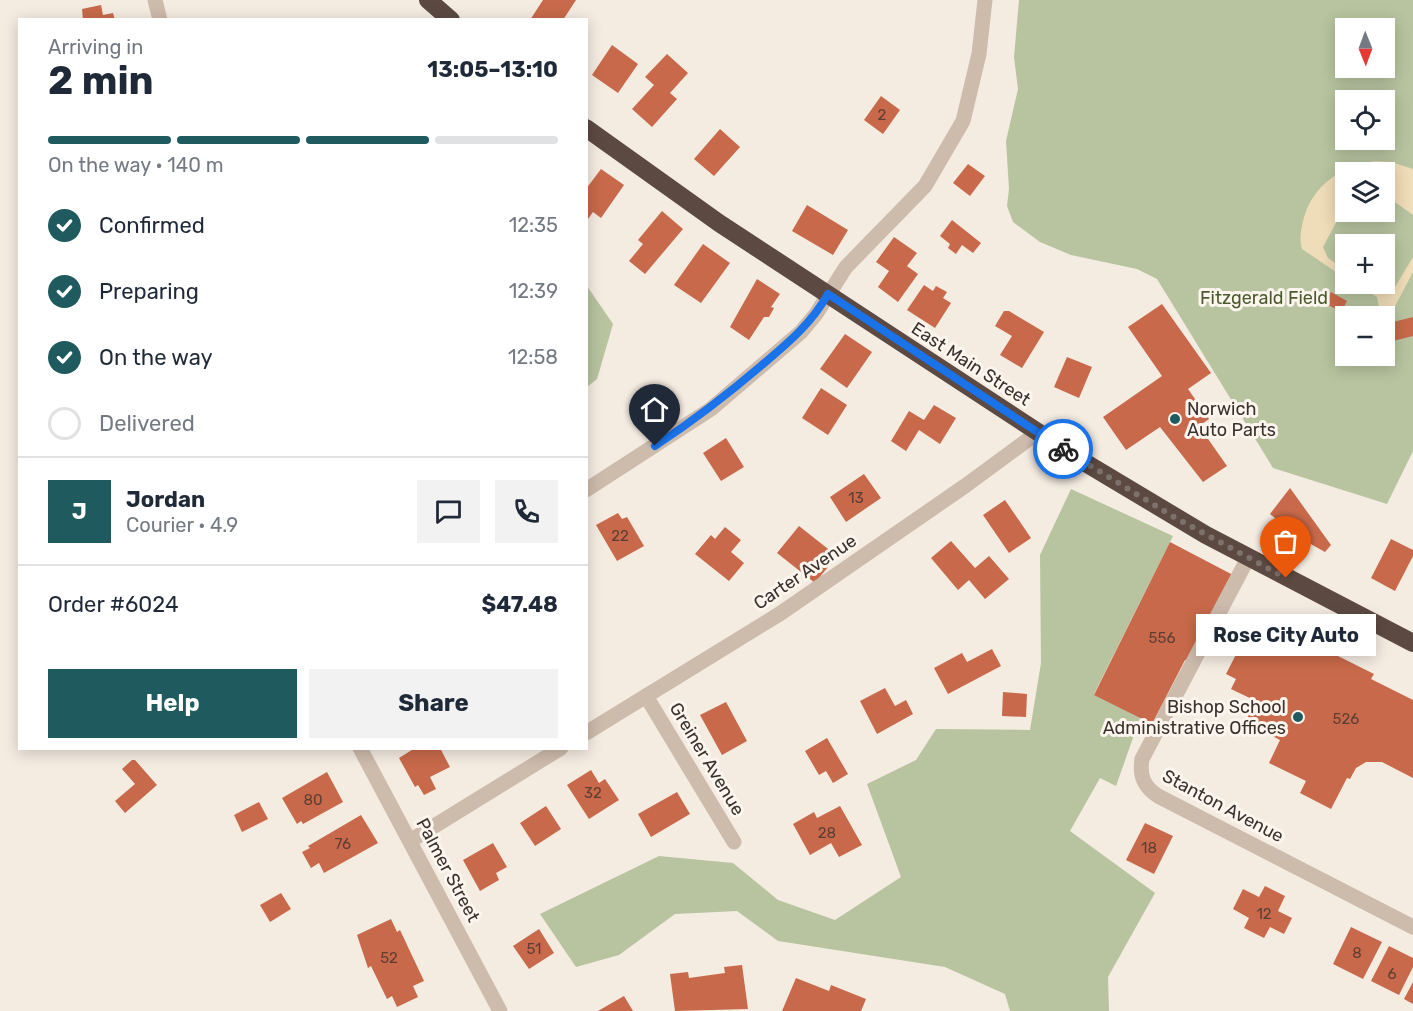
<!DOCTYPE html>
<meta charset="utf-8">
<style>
:root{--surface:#fff;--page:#f2f2f3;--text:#1f2937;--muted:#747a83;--line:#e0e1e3;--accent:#1f5a5e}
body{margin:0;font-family:Rubik,sans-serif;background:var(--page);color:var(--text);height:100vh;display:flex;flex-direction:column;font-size:22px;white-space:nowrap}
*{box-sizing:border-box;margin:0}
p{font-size:20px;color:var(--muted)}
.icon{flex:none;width:33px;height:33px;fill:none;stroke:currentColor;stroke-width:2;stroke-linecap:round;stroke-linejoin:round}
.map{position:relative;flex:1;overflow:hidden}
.sheet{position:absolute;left:18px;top:18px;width:570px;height:732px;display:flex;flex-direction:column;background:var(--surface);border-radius:0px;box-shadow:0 3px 15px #0003}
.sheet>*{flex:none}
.needle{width:39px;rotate:179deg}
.controls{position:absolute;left:1335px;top:18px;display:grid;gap:12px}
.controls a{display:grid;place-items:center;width:60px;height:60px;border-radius:0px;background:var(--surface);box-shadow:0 3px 15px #0003;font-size:30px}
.pin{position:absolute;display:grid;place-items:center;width:51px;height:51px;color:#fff;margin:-62px -26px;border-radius:50% 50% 50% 0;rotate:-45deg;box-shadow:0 0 6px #0007}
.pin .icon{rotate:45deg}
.courier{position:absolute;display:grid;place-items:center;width:60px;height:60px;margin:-30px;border:4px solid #1a73e8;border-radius:50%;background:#fff;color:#222;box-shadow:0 2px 8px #0007}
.bubble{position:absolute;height:42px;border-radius:0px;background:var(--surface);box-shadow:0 3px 15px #0003;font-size:20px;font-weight:700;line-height:42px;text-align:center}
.head em{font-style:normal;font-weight:700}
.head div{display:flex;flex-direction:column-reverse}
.head{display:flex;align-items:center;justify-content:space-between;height:102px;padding:0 30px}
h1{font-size:39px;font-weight:700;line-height:45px}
.bar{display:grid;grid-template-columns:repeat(4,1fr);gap:9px 6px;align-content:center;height:72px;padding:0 30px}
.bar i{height:8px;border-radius:4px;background:var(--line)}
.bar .selected{background:var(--accent)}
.bar p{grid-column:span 4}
.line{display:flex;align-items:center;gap:15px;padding:0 30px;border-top:2px solid var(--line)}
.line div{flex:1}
.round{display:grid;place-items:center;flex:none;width:63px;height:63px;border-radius:0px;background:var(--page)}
ol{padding:0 30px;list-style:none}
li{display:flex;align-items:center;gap:18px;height:66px}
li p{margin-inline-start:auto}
li .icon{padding:6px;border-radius:50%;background:var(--accent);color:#fff;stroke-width:4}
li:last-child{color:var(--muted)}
li i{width:33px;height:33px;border:3px solid var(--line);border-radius:50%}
.primary-button{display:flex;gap:12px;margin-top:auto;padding:12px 30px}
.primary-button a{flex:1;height:69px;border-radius:0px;background:var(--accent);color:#fff;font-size:24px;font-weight:700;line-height:69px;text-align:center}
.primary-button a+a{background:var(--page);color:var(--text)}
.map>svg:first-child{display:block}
.green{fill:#b8c4a0;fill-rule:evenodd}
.sand{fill:#efdcb8}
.building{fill:#c8694b}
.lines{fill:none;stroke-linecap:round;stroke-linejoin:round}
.minor{stroke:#cdbbac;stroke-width:15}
.highway{stroke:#5c4a42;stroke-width:18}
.done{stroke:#7c716b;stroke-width:6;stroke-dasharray:0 10.8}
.route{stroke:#1a73e8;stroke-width:8}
.poi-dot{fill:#1f5a5e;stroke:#fbf5ee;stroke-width:2}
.labels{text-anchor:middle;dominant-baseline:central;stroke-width:6;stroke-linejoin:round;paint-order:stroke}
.number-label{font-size:15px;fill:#5e3e33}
.park-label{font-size:18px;fill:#4a5a2e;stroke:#fbf5ee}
.street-label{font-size:18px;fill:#3b302b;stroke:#fbf5ee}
.poi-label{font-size:18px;fill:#3b302b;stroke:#fbf5ee;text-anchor:start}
</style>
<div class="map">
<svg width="1413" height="1011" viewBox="0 0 1413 1011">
<rect width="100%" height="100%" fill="#f4ebe1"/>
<g class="green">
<path d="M1019 0H1413V451L1387 504 1273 468 1157 279 1137 269 1071 255 1040 242 1013 222 1007 206 1009 189 1006 141 1018 89 1014 57ZM1346 28H1384V68H1346ZM1346 100H1384V140H1346ZM1346 172H1384V212H1346ZM1346 244H1384V284H1346ZM1346 316H1384V356H1346Z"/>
<polygon points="587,286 613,324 597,379 587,387"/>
<polygon points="1071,489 1173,536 1094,694 1140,718 1116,786 1100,778 1070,831 1155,893 1108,977 1109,1011 1010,1011 1005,994 945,967 778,941 737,911 675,914 619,955 576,967 540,914 659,856 733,863 778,900 835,920 901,877 867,784 916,760 936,729 1030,730 1041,663 1040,555"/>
</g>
<g class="sand">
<path d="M1376 161 1391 162 1413 169V215L1385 195 1384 172H1346L1345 206 1323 247 1328 258 1345 270V278L1302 249C1299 240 1301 230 1303 221 1312 185 1341 166 1376 161Z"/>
<polygon points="1413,257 1413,272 1394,308 1389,310 1379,307 1377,297 1355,284 1366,284 1380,293 1392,292"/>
</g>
<g class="building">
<polygon points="543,0 576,0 563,20 530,20"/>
<polygon points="101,5 103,15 113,13 115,20 83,20 82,9"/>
<polygon points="612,45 638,64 618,93 592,75"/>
<polygon points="667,54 688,73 670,93 677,99 652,127 632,109 654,85 645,77"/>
<polygon points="881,96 900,110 883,134 864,120"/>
<polygon points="720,129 740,147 714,176 694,159"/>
<polygon points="968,164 985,176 970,196 953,183"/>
<polygon points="601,169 624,185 601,218 593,212 586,222 586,189"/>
<polygon points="807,205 848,230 833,255 792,231"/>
<polygon points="662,211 683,229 645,274 629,261 643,244 638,240"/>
<polygon points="952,220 981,243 973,253 962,245 956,254 948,248 950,244 940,236"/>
<polygon points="894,237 917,253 907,266 918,274 898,302 878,287 889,271 876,262"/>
<polygon points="703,244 730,263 701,303 674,285"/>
<polygon points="757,279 780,294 771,307 774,308 769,317 764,317 749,340 730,327"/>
<polygon points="924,285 933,291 936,286 947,292 943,298 951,303 935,328 907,310"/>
<polygon points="1331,292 1347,301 1341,312 1325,303"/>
<polygon points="1162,304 1211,373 1188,389 1209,419 1199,426 1227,466 1203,482 1160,427 1126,450 1103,417 1162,376 1128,327"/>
<polygon points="1004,311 1009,311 1044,332 1022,368 1000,355 1012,336 995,326"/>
<polygon points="1413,317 1413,336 1389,342 1385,324"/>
<polygon points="845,334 872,352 847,388 820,369"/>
<polygon points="1067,357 1092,367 1079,398 1054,387"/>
<polygon points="821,388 847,405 828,435 802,418"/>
<polygon points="934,405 956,418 940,444 919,430 906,451 891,441 909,411 924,420"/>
<polygon points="726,438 744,467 721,481 703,453"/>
<polygon points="864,474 881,498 846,522 830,497"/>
<polygon points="1290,488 1331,545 1325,552 1300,538 1270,514"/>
<polygon points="1005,500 1031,538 1009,553 983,515"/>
<polygon points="618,513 622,519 627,517 644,546 617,561 596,525"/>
<polygon points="799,526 837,556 815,583 777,553"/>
<polygon points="725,527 741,540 731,552 744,563 729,581 695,554 711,535 715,539"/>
<polygon points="1391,539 1413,550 1413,556 1395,591 1371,578"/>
<polygon points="951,541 975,568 989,556 1009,579 985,599 969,580 958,590 931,558"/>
<polygon points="1170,542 1233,575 1189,661 1185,660 1152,724 1094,695"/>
<polygon points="1266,620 1374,674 1371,679 1413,700 1413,778 1382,762 1366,762 1356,768 1350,779 1347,778 1331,809 1300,793 1306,781 1269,763 1280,740 1245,722 1256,701 1231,689 1236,679 1226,674 1250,627 1260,632"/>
<polygon points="992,649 1001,666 948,694 934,668 962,653 967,662"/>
<polygon points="885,688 895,706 906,700 913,714 877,734 860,701"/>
<polygon points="1003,692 1027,694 1026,717 1002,716"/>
<polygon points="726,702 747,741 722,755 700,715"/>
<polygon points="827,738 848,774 833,783 826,771 819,775 805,751"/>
<polygon points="415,748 440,748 450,767 430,777 436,789 424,795 418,785 415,787 399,758"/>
<polygon points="132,760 135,760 157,785 125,813 115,801 135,784 122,769"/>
<polygon points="591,770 599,783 605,779 619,800 589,819 567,785"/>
<polygon points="327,772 343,802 303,824 301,821 297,824 282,798"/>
<polygon points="677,792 690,814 651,837 638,814"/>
<polygon points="259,802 268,819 242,832 234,815"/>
<polygon points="546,806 561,829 535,846 520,823"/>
<polygon points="840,806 862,845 839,857 831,843 810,855 793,824 814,812 817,818"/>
<polygon points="361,815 378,843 324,873 319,863 311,868 302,852 310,848 308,846"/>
<polygon points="1145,823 1173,836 1154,874 1126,860"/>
<polygon points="493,843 507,867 496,873 499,880 480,891 463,860"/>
<polygon points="1265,886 1285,896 1278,911 1292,918 1284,934 1270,927 1264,938 1244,928 1249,918 1233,909 1243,889 1259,897"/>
<polygon points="281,893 291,909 270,922 260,905"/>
<polygon points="391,919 397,932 400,930 424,981 413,986 418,997 397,1007 392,996 387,999 371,966 368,968 357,935"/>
<polygon points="1351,927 1382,942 1363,979 1333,964"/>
<polygon points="539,929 554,953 529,969 513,946"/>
<polygon points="1389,946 1413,958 1413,967 1399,995 1371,981"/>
<polygon points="742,965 748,1009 675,1011 670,974 688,972 689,978 725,973 724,967"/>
<polygon points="796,978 829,991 831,985 866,999 861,1011 782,1011"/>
<polygon points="1413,982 1413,1004 1404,999"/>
<polygon points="624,996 633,1011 598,1011"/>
</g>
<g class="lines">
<g class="minor">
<polyline points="155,0 160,20"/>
<polyline points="586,490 711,409 801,332 816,314 846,267 925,186 963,121 979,54 985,0"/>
<path d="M1248 558 1142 759C1139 776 1144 787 1158 796L1413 927"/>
<polyline points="646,696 734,842"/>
<polyline points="586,733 781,613 965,486 1037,433"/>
<polyline points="360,748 500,1011"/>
<polyline points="410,841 561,748"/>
</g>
<g class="highway">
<polyline points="428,0 451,20"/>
<polyline points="586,128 719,223 1079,459 1206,535 1413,643"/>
</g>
</g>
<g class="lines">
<polyline class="done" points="1063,449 1174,517 1286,578"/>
<path class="route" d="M655 446C693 421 728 394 762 365 788 343 811 324 828 294L1063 449"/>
</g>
<g class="poi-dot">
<circle cx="1175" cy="419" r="6"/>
<circle cx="1298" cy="717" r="6"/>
</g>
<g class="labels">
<g class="number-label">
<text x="882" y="115">2</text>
<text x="856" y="498">13</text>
<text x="620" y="536">22</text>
<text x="1162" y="638">556</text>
<text x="1346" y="719">526</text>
<text x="593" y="793">32</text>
<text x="313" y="800">80</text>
<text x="827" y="833">28</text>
<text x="343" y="844">76</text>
<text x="1149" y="848">18</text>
<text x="1264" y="914">12</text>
<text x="534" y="949">51</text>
<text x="1357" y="953">8</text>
<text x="389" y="958">52</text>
<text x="1392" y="974">6</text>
</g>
<g class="park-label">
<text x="1264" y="298">Fitzgerald Field</text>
</g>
<g class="street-label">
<text transform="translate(971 364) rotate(33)">East Main Street</text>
<text transform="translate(805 572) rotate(-34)">Carter Avenue</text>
<text transform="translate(707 759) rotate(59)">Greiner Avenue</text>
<text transform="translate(1223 806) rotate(28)">Stanton Avenue</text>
<text transform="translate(448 870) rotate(62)">Palmer Street</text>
</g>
<g class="poi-label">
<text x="1187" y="409">Norwich<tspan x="1187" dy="21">Auto Parts</tspan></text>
<text x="1286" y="707" text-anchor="end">Bishop School<tspan x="1286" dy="21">Administrative Offices</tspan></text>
</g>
</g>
</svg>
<div class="controls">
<a><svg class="needle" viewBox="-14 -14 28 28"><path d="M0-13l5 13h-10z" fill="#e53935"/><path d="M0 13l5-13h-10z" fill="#747a83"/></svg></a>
<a><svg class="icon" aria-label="locate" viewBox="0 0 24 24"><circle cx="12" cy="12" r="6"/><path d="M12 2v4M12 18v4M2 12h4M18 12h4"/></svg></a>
<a><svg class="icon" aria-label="layers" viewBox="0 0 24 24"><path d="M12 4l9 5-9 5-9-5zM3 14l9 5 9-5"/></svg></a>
<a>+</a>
<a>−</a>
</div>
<div class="pin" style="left:1286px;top:578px;background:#ea580c"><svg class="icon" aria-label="bag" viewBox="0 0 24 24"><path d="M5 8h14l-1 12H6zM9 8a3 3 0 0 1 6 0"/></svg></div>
<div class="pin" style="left:655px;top:446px;background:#1f2937"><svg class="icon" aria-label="home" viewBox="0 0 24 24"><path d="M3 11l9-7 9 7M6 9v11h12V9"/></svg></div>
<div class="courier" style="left:1063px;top:449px"><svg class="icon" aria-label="bike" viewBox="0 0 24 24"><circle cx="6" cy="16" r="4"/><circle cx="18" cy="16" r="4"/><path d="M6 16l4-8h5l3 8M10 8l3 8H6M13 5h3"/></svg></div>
<div class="bubble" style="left:1196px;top:614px;width:180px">Rose City Auto</div>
<section class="sheet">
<div class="head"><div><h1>2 min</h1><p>Arriving in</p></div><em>13:05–13:10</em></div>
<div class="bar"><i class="selected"></i><i class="selected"></i><i class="selected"></i><i></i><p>On the way · 140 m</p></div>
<ol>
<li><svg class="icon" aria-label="check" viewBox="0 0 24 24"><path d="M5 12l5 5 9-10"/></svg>Confirmed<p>12:35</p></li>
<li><svg class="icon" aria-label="check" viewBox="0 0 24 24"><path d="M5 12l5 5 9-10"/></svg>Preparing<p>12:39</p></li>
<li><svg class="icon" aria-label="check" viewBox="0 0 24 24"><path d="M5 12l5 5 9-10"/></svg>On the way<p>12:58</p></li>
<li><i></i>Delivered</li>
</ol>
<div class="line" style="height:108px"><b class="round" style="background:var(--accent);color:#fff">J</b><div><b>Jordan</b><p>Courier · 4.9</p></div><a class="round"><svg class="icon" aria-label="chat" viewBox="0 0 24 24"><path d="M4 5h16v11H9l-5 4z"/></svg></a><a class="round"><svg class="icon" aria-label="phone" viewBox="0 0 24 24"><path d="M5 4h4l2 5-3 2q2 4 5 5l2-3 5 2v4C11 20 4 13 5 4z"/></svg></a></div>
<div class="line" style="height:78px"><div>Order #6024</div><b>$47.48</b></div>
<div class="primary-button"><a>Help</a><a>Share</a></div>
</section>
</div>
